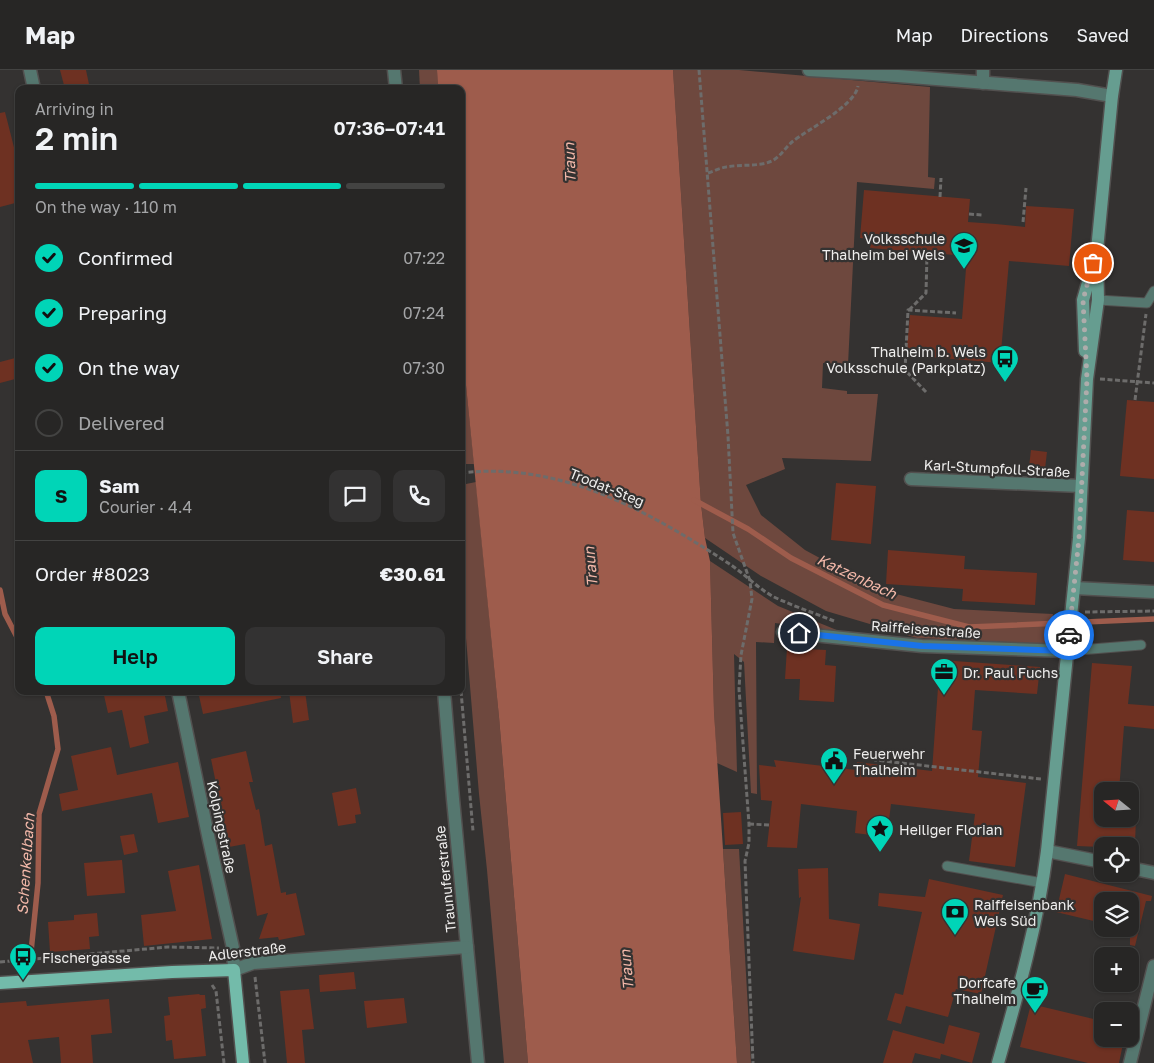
<!DOCTYPE html>
<meta charset="utf-8">
<style>
:root{--surface:#272625;--page:#333232;--text:#f1f3f6;--muted:#a4a5a7;--line:#434342;--accent:#00d5b7}
body{margin:0;font-family:"Golos Text",sans-serif;background:var(--page);color:var(--text);height:100vh;display:flex;flex-direction:column;font-size:19px;white-space:nowrap}
*{box-sizing:border-box;margin:0}
p{font-size:16px;color:var(--muted)}
.icon{flex:none;width:28px;height:28px;fill:none;stroke:currentColor;stroke-width:2;stroke-linecap:round;stroke-linejoin:round}
.map{position:relative;flex:1;overflow:hidden}
.drawer{position:absolute;left:15px;top:15px;width:450px;height:610px;display:flex;flex-direction:column;background:var(--surface);border-radius:10px;box-shadow:0 1px 4px #0004,0 0 0 1px var(--line)}
.drawer>*{flex:none}
.needle{width:32px;rotate:288deg}
.fabs{position:absolute;left:1094px;top:712px;display:grid;gap:10px}
.fabs a{display:grid;place-items:center;width:45px;height:45px;border-radius:10px;background:var(--surface);box-shadow:0 1px 4px #0004,0 0 0 1px var(--line);font-size:25px}
.pin{position:absolute;display:grid;place-items:center;width:42px;height:42px;color:#fff;margin:-21px;border:2px solid #fff;border-radius:50%;box-shadow:0 1px 5px #0007}
.courier{position:absolute;display:grid;place-items:center;width:50px;height:50px;margin:-25px;border:4px solid #1a73e8;border-radius:50%;background:#fff;color:#222;box-shadow:0 1px 6px #0007}
.headline em{font-style:normal;font-weight:600}
.headline div{display:flex;flex-direction:column-reverse}
.headline{display:flex;align-items:center;justify-content:space-between;height:85px;padding:0 20px}
h1{font-size:32px;font-weight:600;line-height:38px}
.bar{display:grid;grid-template-columns:repeat(4,1fr);gap:8px 5px;align-content:center;height:60px;padding:0 20px}
.bar i{height:6px;border-radius:4px;background:var(--line)}
.bar .current{background:var(--accent)}
.bar p{grid-column:span 4}
.line{display:flex;align-items:center;gap:12px;padding:0 20px;border-top:1px solid var(--line)}
.line div{flex:1}
.round{display:grid;place-items:center;flex:none;width:52px;height:52px;border-radius:10px;background:var(--page)}
ol{padding:0 20px;list-style:none}
li{display:flex;align-items:center;gap:15px;height:55px}
li p{margin-inline-start:auto}
li .icon{padding:5px;border-radius:50%;background:var(--accent);color:#111;stroke-width:4}
li:last-child{color:var(--muted)}
li i{width:28px;height:28px;border:2px solid var(--line);border-radius:50%}
.cta{display:flex;gap:10px;margin-top:auto;padding:10px 20px}
.cta a{flex:1;height:58px;border-radius:10px;background:var(--accent);color:#111;font-size:20px;font-weight:600;line-height:58px;text-align:center}
.cta a+a{background:var(--page);color:var(--text)}
header{display:flex;align-items:center;gap:30px;box-sizing:border-box;height:70px;padding:0 25px;background:var(--surface);border-bottom:1px solid var(--line)}
header strong{font-size:24px}
nav{display:flex;gap:28px;margin-inline-start:auto;font-size:18px}
.map>svg:first-child{display:block}
.green{fill:#6e483e}
.water{fill:#9e5c4c}
.lines{fill:none;stroke-linecap:round;stroke-linejoin:round}
.stream{stroke:#9e5c4c;stroke-width:5.5}
.building{fill:#6e3122}
.service-casing{stroke:#52504f;stroke-width:11}
.minor-casing{stroke:#52504f;stroke-width:15}
.tertiary-casing{stroke:#52504f;stroke-width:15}
.secondary-casing{stroke:#52504f;stroke-width:15}
.primary-casing{stroke:#52504f;stroke-width:15}
.path{stroke:#6d6c6b;stroke-width:3;stroke-dasharray:5 2.5;stroke-linecap:butt}
.service{stroke:#55776f;stroke-width:9}
.minor{stroke:#55776f;stroke-width:12}
.tertiary{stroke:#55776f;stroke-width:12}
.secondary{stroke:#669d90;stroke-width:12}
.primary{stroke:#73bbaa;stroke-width:12}
.done{stroke:#aeacab;stroke-width:5;stroke-dasharray:0 9}
.route{stroke:#1a73e8;stroke-width:6}
.labels{text-anchor:middle;dominant-baseline:central;stroke-width:4.5;stroke-linejoin:round;paint-order:stroke}
.poi-label{font-size:14px;fill:#efeeed;stroke:#343231;text-anchor:start}
.street-label{font-size:14px;fill:#efeeed;stroke:#343231}
.water-label{font-size:15px;font-style:italic;fill:#f3b8a9;stroke:#343231}
</style>
<header>
<strong>Map</strong>
<nav><a>Map</a><a>Directions</a><a>Saved</a></nav>
</header>
<div class="map">
<svg width="1154" height="993" viewBox="0 0 1154 993">
<rect width="100%" height="100%" fill="#343231"/>
<g class="green">
<polygon points="419,0 437,0 438,19 420,19"/>
<polygon points="673,0 739,0 930,17 928,107 935,108 934,119 857,112 848,295 823,293 822,318 847,321 847,324 878,324 871,391 782,388 785,399 746,415 761,445 805,480 877,519 954,539 1053,544 1050,574 917,568 826,541 761,506 705,468 701,434"/>
<polygon points="461,265 474,394 461,394"/>
<polygon points="476,412 499,647 528,993 504,993 487,800 479,724 461,508 461,415"/>
<polygon points="710,491 778,536 844,563 775,553 774,573 756,572 757,724 751,723 744,592 734,584 737,702 717,693 714,642"/>
<polygon points="723,779 739,779 751,993 737,993"/>
</g>
<polygon class="water" points="437,0 673,0 701,434 705,468 710,491 714,642 737,993 528,993 499,647 461,265 461,19 438,19"/>
<g class="lines">
<g class="stream">
<polyline points="694,430 748,459 791,488 883,535 969,557 1154,549"/>
<polyline points="0,520 5,544 19,571"/>
<polyline points="31,882 38,813 39,744 58,679 54,646 46,621"/>
</g>
</g>
<g class="building">
<polygon points="60,0 86,0 90,19 65,19"/>
<polygon points="5,42 19,97 19,132 0,137 0,43"/>
<polygon points="864,120 970,129 968,152 996,154 1025,157 1026,136 1074,139 1069,196 1009,191 1000,293 906,285 910,245 962,249 967,186 870,178 871,169 860,168"/>
<polygon points="19,287 19,308 0,313 0,292"/>
<polygon points="1127,330 1154,332 1154,409 1120,406"/>
<polygon points="1031,380 1047,382 1045,399 1029,397"/>
<polygon points="836,413 876,416 871,474 831,470"/>
<polygon points="1127,440 1154,442 1154,492 1123,490"/>
<polygon points="888,480 965,486 964,499 1037,503 1035,535 962,531 963,519 886,514"/>
<polygon points="787,578 826,580 825,595 836,596 834,632 799,630 800,609 785,609"/>
<polygon points="940,590 1040,597 1037,624 975,620 972,660 982,661 978,707 1026,713 1015,797 969,791 975,744 891,734 887,767 855,763 857,741 801,734 797,778 767,777 772,731 761,730 759,695 776,697 774,690 856,700 857,692 932,701"/>
<polygon points="1092,593 1132,596 1128,634 1154,636 1154,659 1124,656 1119,721 1102,721 1102,749 1136,749 1135,773 1101,770 1101,777 1077,776"/>
<polygon points="103,621 164,621 168,641 144,646 149,673 130,678 122,640 108,643"/>
<polygon points="198,621 280,621 281,628 203,644"/>
<polygon points="289,621 305,621 309,650 293,653"/>
<polygon points="111,677 117,705 178,692 189,747 158,753 152,723 62,741 59,724 78,720 71,686"/>
<polygon points="246,681 253,712 249,712 256,740 259,739 265,776 272,774 281,823 286,822 286,825 296,823 305,865 279,870 278,867 259,869 268,843 257,846 245,774 229,777 211,689"/>
<polygon points="356,718 361,744 355,745 356,753 338,756 332,723"/>
<polygon points="741,742 743,774 725,775 723,743"/>
<polygon points="134,764 138,782 124,785 120,766"/>
<polygon points="122,790 125,823 87,826 84,793"/>
<polygon points="199,795 212,869 144,876 141,845 176,841 168,801"/>
<polygon points="828,798 829,849 860,854 854,890 793,881 801,827 799,828 798,799"/>
<polygon points="1065,804 1152,826 1151,831 1146,831 1135,876 1130,875 1130,831 1102,831 1102,853 1056,842"/>
<polygon points="929,809 1003,825 981,924 956,919 948,947 906,936 901,954 887,950 895,923 903,925 922,842 878,836 879,823 925,827"/>
<polygon points="97,843 99,866 89,867 90,879 50,882 48,852 74,850 74,845"/>
<polygon points="354,902 356,919 320,922 319,905"/>
<polygon points="309,919 314,959 302,960 305,993 287,993 280,921"/>
<polygon points="199,924 200,925 205,925 206,938 201,939 206,986 174,989 172,970 166,971 165,958 164,946 170,945 168,927"/>
<polygon points="404,928 407,953 367,958 364,931"/>
<polygon points="109,929 112,963 91,965 93,993 61,993 59,967 28,970 33,993 0,993 0,933 26,931 27,936"/>
<polygon points="1031,934 1102,951 1102,969 1124,969 1119,993 1088,993 1020,977"/>
<polygon points="949,955 980,963 972,993 941,984 940,989 915,983 912,993 883,993 893,960 944,974"/>
</g>
<g class="lines">
<defs>
<g id="service">
<polyline points="1098,230 1147,233 1154,221"/>
<polyline points="1067,581 1141,575"/>
<polyline points="947,796 1043,813"/>
</g>
<g id="minor">
<polyline points="394,0 396,19"/>
<polyline points="809,0 860,3 1077,20 1112,26"/>
<polyline points="983,13 983,0"/>
<polyline points="911,409 1081,416"/>
<polyline points="1074,518 1154,522"/>
<polyline points="783,562 922,576 1067,581"/>
<polyline points="444,621 453,729 478,993"/>
<polyline points="1047,781 1102,792"/>
<polyline points="1130,798 1154,803"/>
<polyline points="234,900 253,893 467,877"/>
<polyline points="1130,993 1154,896"/>
</g>
<g id="tertiary">
<polyline points="30,0 34,19"/>
<polyline points="178,621 209,770 233,878 234,900"/>
</g>
<g id="secondary">
<polyline points="1085,281 1083,230 1094,192"/>
<path d="M998 993C1018 923 1038 853 1047 781L1079 468 1087 309 1098 230 1097 180 1112 26 1116 0"/>
</g>
<polyline id="primary" points="0,913 172,902 234,900 243,993"/>
</defs>
<use href="#service" class="service-casing"/>
<use href="#minor" class="minor-casing"/>
<use href="#tertiary" class="tertiary-casing"/>
<use href="#secondary" class="secondary-casing"/>
<use href="#primary" class="primary-casing"/>
<g class="path">
<polyline points="699,0 728,366 733,463 750,511 752,529 741,585 739,619 749,754 749,773 745,791 753,993"/>
<path d="M708 103C714 101 720 98 726 97 741 94 759 97 772 91 781 86 785 78 792 72 808 59 855 36 858 16"/>
<polyline points="940,127 941,108"/>
<polyline points="969,144 982,145"/>
<polyline points="1023,152 1026,118"/>
<polyline points="909,240 926,223 927,185"/>
<polyline points="1100,309 1154,313"/>
<polyline points="926,322 905,300 908,240 956,243"/>
<polyline points="1135,330 1146,244"/>
<path d="M461 403C560 391 648 441 728 493 744 503 757 518 774 527 793 536 814 543 834 551"/>
<polyline points="1085,542 1154,541"/>
<polyline points="461,621 473,761"/>
<polyline points="875,687 875,690 1041,709"/>
<polyline points="749,754 769,755"/>
<polyline points="0,892 168,877 219,878"/>
<polyline points="255,907 265,993"/>
<polyline points="212,915 216,921 224,993"/>
</g>
<use href="#service" class="service"/>
<use href="#minor" class="minor"/>
<use href="#tertiary" class="tertiary"/>
<use href="#secondary" class="secondary"/>
<use href="#primary" class="primary"/>
</g>
<g class="lines">
<polyline class="done" points="1069,565 1079,468 1087,309 1083,230 1093,193"/>
<polyline class="route" points="799,563 922,576 1067,581 1069,565"/>
</g>
<defs>
<symbol id="school-pin" viewBox="-11 -11 22 30"><path d="M0 17L-7.5 6A9.5 9.5 0 1 1 7.5 6Z" fill="#00d5b7" stroke="#343231"/><path d="M0-5L7-2L0 1L-7-2ZM-4 1L0 2.5L4 1V4Q0 6-4 4Z" fill="#111"/></symbol>
<symbol id="bus-pin" viewBox="-11 -11 22 30"><path d="M0 17L-7.5 6A9.5 9.5 0 1 1 7.5 6Z" fill="#00d5b7" stroke="#343231"/><path d="M-5-6H5V4H4V6H2V4H-2V6H-4V4H-5ZM-3.5-4V0h7V-4ZM-3.5 1.2v1.5H-2V1.2ZM2 1.2v1.5H3.5V1.2Z" fill="#111"/></symbol>
<symbol id="office-pin" viewBox="-11 -11 22 30"><path d="M0 17L-7.5 6A9.5 9.5 0 1 1 7.5 6Z" fill="#00d5b7" stroke="#343231"/><path d="M-6-3h4V-5.5h4V-3h4V5H-6ZM-1-4.5V-3h2v-1.5ZM-6 0V1H6V0Z" fill="#111"/></symbol>
<symbol id="civic-pin" viewBox="-11 -11 22 30"><path d="M0 17L-7.5 6A9.5 9.5 0 1 1 7.5 6Z" fill="#00d5b7" stroke="#343231"/><path d="M-.6-6.5H3V-4.5H.6V-3L4-1V1h2V6H-6V1h2V-1L-.6-3ZM-1.2 2.5V6h2.4V2.5Z" fill="#111"/></symbol>
<symbol id="sight-pin" viewBox="-11 -11 22 30"><path d="M0 17L-7.5 6A9.5 9.5 0 1 1 7.5 6Z" fill="#00d5b7" stroke="#343231"/><path d="M0-6L1.8-2.2L6-1.7L2.9 1.2L3.7 5.4L0 3.3L-3.7 5.4L-2.9 1.2L-6-1.7L-1.8-2.2Z" fill="#111"/></symbol>
<symbol id="bank-pin" viewBox="-11 -11 22 30"><path d="M0 17L-7.5 6A9.5 9.5 0 1 1 7.5 6Z" fill="#00d5b7" stroke="#343231"/><path d="M-6-4H6V4H-6ZM0-2.3a2.3 2.3 0 1 0 0 4.6a2.3 2.3 0 1 0 0-4.6Z" fill="#111"/></symbol>
<symbol id="cafe-pin" viewBox="-11 -11 22 30"><path d="M0 17L-7.5 6A9.5 9.5 0 1 1 7.5 6Z" fill="#00d5b7" stroke="#343231"/><path d="M-5.5-4.5H6V0H3Q3 3.5 0 3.5H-2.5Q-5.5 3.5-5.5 0ZM3-3.2v2h1.7v-2ZM-6 4.5H4V6H-6Z" fill="#111"/></symbol>
</defs>
<g fill-rule="evenodd">
<use href="#school-pin" x="948" y="160" width="32" height="43"/>
<use href="#bus-pin" x="989" y="273" width="32" height="43"/>
<use href="#office-pin" x="928" y="586" width="32" height="43"/>
<use href="#civic-pin" x="818" y="675" width="32" height="43"/>
<use href="#sight-pin" x="864" y="743" width="32" height="43"/>
<use href="#bank-pin" x="939" y="826" width="32" height="43"/>
<use href="#bus-pin" x="7" y="871" width="32" height="43"/>
<use href="#cafe-pin" x="1019" y="904" width="32" height="43"/>
</g>
<g class="labels">
<g class="poi-label">
<text x="945" y="168" text-anchor="end">Volksschule<tspan x="945" dy="16">Thalheim bei Wels</tspan></text>
<text x="986" y="281" text-anchor="end">Thalheim b. Wels<tspan x="986" dy="16">Volksschule (Parkplatz)</tspan></text>
<text x="963" y="602">Dr. Paul Fuchs</text>
<text x="853" y="683">Feuerwehr<tspan x="853" dy="16">Thalheim</tspan></text>
<text x="899" y="759">Heiliger Florian</text>
<text x="974" y="834">Raiffeisenbank<tspan x="974" dy="16">Wels Süd</tspan></text>
<text x="42" y="887">Fischergasse</text>
<text x="1016" y="912" text-anchor="end">Dorfcafe<tspan x="1016" dy="16">Thalheim</tspan></text>
</g>
<g class="street-label">
<text transform="translate(997 398) rotate(3)">Karl-Stumpfoll-Straße</text>
<text transform="translate(607 417) rotate(22)">Trodat-Steg</text>
<text transform="translate(926 559) rotate(4)">Raiffeisenstraße</text>
<text transform="translate(222 757) rotate(78)">Kolpingstraße</text>
<text transform="translate(445 809) rotate(-96)">Traunuferstraße</text>
<text transform="translate(247 881) rotate(-7)">Adlerstraße</text>
</g>
<g class="water-label">
<text transform="translate(569 93) rotate(-92)">Traun</text>
<text transform="translate(590 497) rotate(-95)">Traun</text>
<text transform="translate(857 506) rotate(25)">Katzenbach</text>
<text transform="translate(25 794) rotate(-86)">Schenkelbach</text>
<text transform="translate(626 900) rotate(-95)">Traun</text>
</g>
</g>
</svg>
<div class="fabs">
<a><svg class="needle" viewBox="-14 -14 28 28"><path d="M0-13l5 13h-10z" fill="#e53935"/><path d="M0 13l5-13h-10z" fill="#a4a5a7"/></svg></a>
<a><svg class="icon" aria-label="locate" viewBox="0 0 24 24"><circle cx="12" cy="12" r="6"/><path d="M12 2v4M12 18v4M2 12h4M18 12h4"/></svg></a>
<a><svg class="icon" aria-label="layers" viewBox="0 0 24 24"><path d="M12 4l9 5-9 5-9-5zM3 14l9 5 9-5"/></svg></a>
<a>+</a>
<a>−</a>
</div>
<div class="pin" style="left:1093px;top:193px;background:#ea580c"><svg class="icon" aria-label="bag" viewBox="0 0 24 24"><path d="M5 8h14l-1 12H6zM9 8a3 3 0 0 1 6 0"/></svg></div>
<div class="pin" style="left:799px;top:563px;background:#1f2937"><svg class="icon" aria-label="home" viewBox="0 0 24 24"><path d="M3 11l9-7 9 7M6 9v11h12V9"/></svg></div>
<div class="courier" style="left:1069px;top:565px"><svg class="icon" aria-label="car" viewBox="0 0 24 24"><path d="M5 17H2v-5l4-1 3-4h7l3 4 3 1v5h-3M9 17h6M6 11h13"/><circle cx="7" cy="17" r="2"/><circle cx="17" cy="17" r="2"/></svg></div>
<section class="drawer">
<div class="headline"><div><h1>2 min</h1><p>Arriving in</p></div><em>07:36–07:41</em></div>
<div class="bar"><i class="current"></i><i class="current"></i><i class="current"></i><i></i><p>On the way · 110 m</p></div>
<ol>
<li><svg class="icon" aria-label="check" viewBox="0 0 24 24"><path d="M5 12l5 5 9-10"/></svg>Confirmed<p>07:22</p></li>
<li><svg class="icon" aria-label="check" viewBox="0 0 24 24"><path d="M5 12l5 5 9-10"/></svg>Preparing<p>07:24</p></li>
<li><svg class="icon" aria-label="check" viewBox="0 0 24 24"><path d="M5 12l5 5 9-10"/></svg>On the way<p>07:30</p></li>
<li><i></i>Delivered</li>
</ol>
<div class="line" style="height:90px"><b class="round" style="background:var(--accent);color:#111">S</b><div><b>Sam</b><p>Courier · 4.4</p></div><a class="round"><svg class="icon" aria-label="chat" viewBox="0 0 24 24"><path d="M4 5h16v11H9l-5 4z"/></svg></a><a class="round"><svg class="icon" aria-label="phone" viewBox="0 0 24 24"><path d="M5 4h4l2 5-3 2q2 4 5 5l2-3 5 2v4C11 20 4 13 5 4z"/></svg></a></div>
<div class="line" style="height:65px"><div>Order #8023</div><b>€30.61</b></div>
<div class="cta"><a>Help</a><a>Share</a></div>
</section>
</div>
